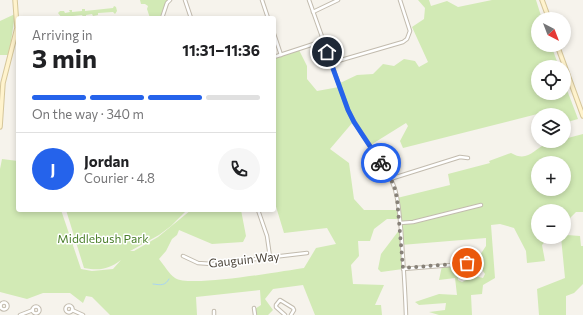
<!DOCTYPE html>
<meta charset="utf-8">
<style>
:root{--surface:#fff;--page:#f6f6f6;--text:#202124;--muted:#757577;--line:#e0e0e0;--accent:#2563eb}
body{margin:0;font-family:Commissioner,sans-serif;background:var(--page);color:var(--text);height:100vh;display:flex;flex-direction:column;font-size:15px;white-space:nowrap}
*{box-sizing:border-box;margin:0}
p{font-size:13px;color:var(--muted)}
.icon{flex:none;width:22px;height:22px;fill:none;stroke:currentColor;stroke-width:2;stroke-linecap:round;stroke-linejoin:round}
.map{position:relative;flex:1;overflow:hidden}
.details{position:absolute;left:16px;top:16px;width:260px;height:196px;display:flex;flex-direction:column;background:var(--surface);border-radius:4px;box-shadow:0 2px 6px #0003}
.details>*{flex:none}
.needle{width:26px;rotate:138deg}
.controls{position:absolute;left:531px;top:12px;display:grid;gap:8px}
.controls a{display:grid;place-items:center;width:40px;height:40px;border-radius:50%;background:var(--surface);box-shadow:0 2px 6px #0003;font-size:20px}
.pin{position:absolute;display:grid;place-items:center;width:34px;height:34px;color:#fff;margin:-17px;border:2px solid #fff;border-radius:50%;box-shadow:0 1px 4px #0007}
.courier{position:absolute;display:grid;place-items:center;width:40px;height:40px;margin:-20px;border:3px solid #2563eb;border-radius:50%;background:#fff;color:#222;box-shadow:0 1px 5px #0007}
.summary em{font-style:normal;font-weight:700}
.summary div{display:flex;flex-direction:column-reverse}
.summary{display:flex;align-items:center;justify-content:space-between;height:68px;padding:0 16px}
h1{font-size:26px;font-weight:700;line-height:30px}
.bar{display:grid;grid-template-columns:repeat(4,1fr);gap:6px 4px;align-content:center;height:48px;padding:0 16px}
.bar i{height:5px;border-radius:3px;background:var(--line)}
.bar .on{background:var(--accent)}
.bar p{grid-column:span 4}
.line{display:flex;align-items:center;gap:10px;padding:0 16px;border-top:1px solid var(--line)}
.line div{flex:1}
.round{display:grid;place-items:center;flex:none;width:42px;height:42px;border-radius:21px;background:var(--page)}
.map>svg:first-child{display:block}
.green{fill:#d2eab5;fill-rule:evenodd}
.lines{fill:none;stroke-linecap:round;stroke-linejoin:round}
.stream{stroke:#a9d4f2;stroke-width:1}
.street-casing{stroke:#c2bbae;stroke-width:4.5}
.secondary-casing{stroke:#d6c79b;stroke-width:5.5}
.street{stroke:#fff;stroke-width:2.5}
.secondary{stroke:#fff3cd;stroke-width:3.5}
.done{stroke:#878178;stroke-width:4;stroke-dasharray:0 7.2}
.route{stroke:#2563eb;stroke-width:5}
.labels{text-anchor:middle;dominant-baseline:central;stroke-width:3;stroke-linejoin:round;paint-order:stroke}
.park-label{font-size:12px;fill:#4a7f2a;stroke:#fff}
.street-label{font-size:12px;fill:#4b4439;stroke:#fff}
</style>
<div class="map">
<svg width="583" height="315" viewBox="0 0 583 315">
<rect width="100%" height="100%" fill="#f6f3ec"/>
<g class="green">
<polygon points="140,0 168,0 164,7 160,17 150,18 147,9 148,6 145,4 141,4"/>
<path d="M418 0H429L431 6 447 1 458 7 492 0H536L542 19H538V45H551L559 67H538V93H564V82L578 119 564 123V115H549V111L403 148 400 141 408 126 406 123 369 146 353 122 330 149 349 163 354 199 364 210H398L397 198 450 185 448 174 490 163 489 161 511 153C528 163 533 149 548 143 553 141 559 141 564 141V139L583 134V212H576L564 224 567 235 580 236 581 246H583V284L574 293 566 296V315H539L537 289 565 278 561 237H564V211H538V237H549L542 245 545 261 527 263 526 251 514 228 500 224 491 225 495 278 483 285 482 294 471 295 472 315H439L429 312 445 310 446 303 419 305 415 302 439 294 457 295 455 278 439 280 442 266 457 265 458 280 462 282 475 276 483 278 485 274 476 261 486 246V238L401 245 403 269 381 272 378 269 381 254 400 229 399 219H387L374 229 370 241H358L359 256 351 265 353 284 384 285 375 305H381L382 315H315L303 285 273 289 265 299 273 310 268 315H254L253 310 261 305 260 290 196 297 197 315H110L92 297 86 296 83 303 70 293H43L27 299 0 292V169L2 159 18 161V210H61L81 269 92 271 113 269 121 260C109 269 100 271 84 268L66 210H187L171 226 159 235 132 250 130 251H134L158 237 191 210H241L246 236 243 242 212 244 179 230 177 235 172 239 166 251 159 259C164 265 169 274 175 278 189 288 283 271 304 268L316 248 336 244 327 228 284 233 274 200V59L299 50 307 66V79L317 91 339 87 338 84 357 75 373 74 383 64 394 66 404 59 415 61 419 67 428 62 412 27 424 19 425 8ZM538 163H564V189H538Z"/>
<polygon points="114,6 116,7 117,11 115,14 113,12 98,13 98,15 93,16 92,14 86,15 86,16 83,17 82,15 73,16 73,18 70,18 70,16 62,18 58,13 60,11 64,11 65,13 70,12 69,10 72,10 72,12 82,11 82,9 85,9 85,11 113,8"/>
<polygon points="15,14 9,55 0,55 0,21"/>
</g>
<g class="lines">
<path class="stream" d="M153 284C161 285 165 286 169 279"/>
<defs>
<g id="street">
<polyline points="185,0 191,18"/>
<polyline points="262,0 268,18"/>
<path d="M309 0 348 110C360 136 382 157 393 184 399 197 399 214 401 229 403 258 405 286 406 315"/>
<polyline points="313,12 338,0"/>
<polyline points="162,18 167,3 170,0"/>
<polyline points="274,34 281,55"/>
<polyline points="274,57 323,41"/>
<polyline points="331,63 403,42 407,39 410,31 400,0"/>
<polyline points="390,179 460,157 468,158"/>
<polyline points="258,210 267,236 270,257"/>
<polyline points="400,223 413,222 481,205"/>
<polyline points="183,256 198,263 212,264 307,253"/>
<polyline points="403,269 464,264 470,260"/>
<circle cx="4" cy="306" r="3.5"/>
<circle cx="69" cy="309" r="3.5"/>
<circle cx="36" cy="310" r="3.5"/>
<polyline points="254,308 255,315"/>
<polyline points="72,310 83,315"/>
<polyline points="214,311 214,315"/>
<polyline points="20,315 33,310"/>
<polyline points="285,315 276,307 276,305 280,300 293,308 294,310 291,315"/>
</g>
<g id="secondary">
<polyline points="542,0 549,19"/>
<polyline points="557,45 583,116"/>
<polyline points="0,127 3,83 17,28 15,0"/>
</g>
</defs>
<use href="#street" class="street-casing"/>
<use href="#secondary" class="secondary-casing"/>
<use href="#street" class="street"/>
<use href="#secondary" class="secondary"/>
</g>
<g class="lines">
<polyline class="done" points="381,163 394,185 397,198 403,268 467,263"/>
<polyline class="route" points="327,52 348,110 354,122 381,163"/>
</g>
<g class="labels">
<g class="park-label">
<text x="103" y="238">Middlebush Park</text>
</g>
<g class="street-label">
<text transform="translate(244 259) rotate(-6)">Gauguin Way</text>
</g>
</g>
</svg>
<div class="controls">
<a><svg class="needle" viewBox="-14 -14 28 28"><path d="M0-13l5 13h-10z" fill="#e53935"/><path d="M0 13l5-13h-10z" fill="#757577"/></svg></a>
<a><svg class="icon" aria-label="locate" viewBox="0 0 24 24"><circle cx="12" cy="12" r="6"/><path d="M12 2v4M12 18v4M2 12h4M18 12h4"/></svg></a>
<a><svg class="icon" aria-label="layers" viewBox="0 0 24 24"><path d="M12 4l9 5-9 5-9-5zM3 14l9 5 9-5"/></svg></a>
<a>+</a>
<a>−</a>
</div>
<div class="pin" style="left:467px;top:263px;background:#ea580c"><svg class="icon" aria-label="bag" viewBox="0 0 24 24"><path d="M5 8h14l-1 12H6zM9 8a3 3 0 0 1 6 0"/></svg></div>
<div class="pin" style="left:327px;top:52px;background:#1f2937"><svg class="icon" aria-label="home" viewBox="0 0 24 24"><path d="M3 11l9-7 9 7M6 9v11h12V9"/></svg></div>
<div class="courier" style="left:381px;top:163px"><svg class="icon" aria-label="bike" viewBox="0 0 24 24"><circle cx="6" cy="16" r="4"/><circle cx="18" cy="16" r="4"/><path d="M6 16l4-8h5l3 8M10 8l3 8H6M13 5h3"/></svg></div>
<section class="details">
<div class="summary"><div><h1>3 min</h1><p>Arriving in</p></div><em>11:31–11:36</em></div>
<div class="bar"><i class="on"></i><i class="on"></i><i class="on"></i><i></i><p>On the way · 340 m</p></div>
<div class="line" style="height:72px"><b class="round" style="background:var(--accent);color:#fff">J</b><div><b>Jordan</b><p>Courier · 4.8</p></div><a class="round"><svg class="icon" aria-label="phone" viewBox="0 0 24 24"><path d="M5 4h4l2 5-3 2q2 4 5 5l2-3 5 2v4C11 20 4 13 5 4z"/></svg></a></div>
</section>
</div>
